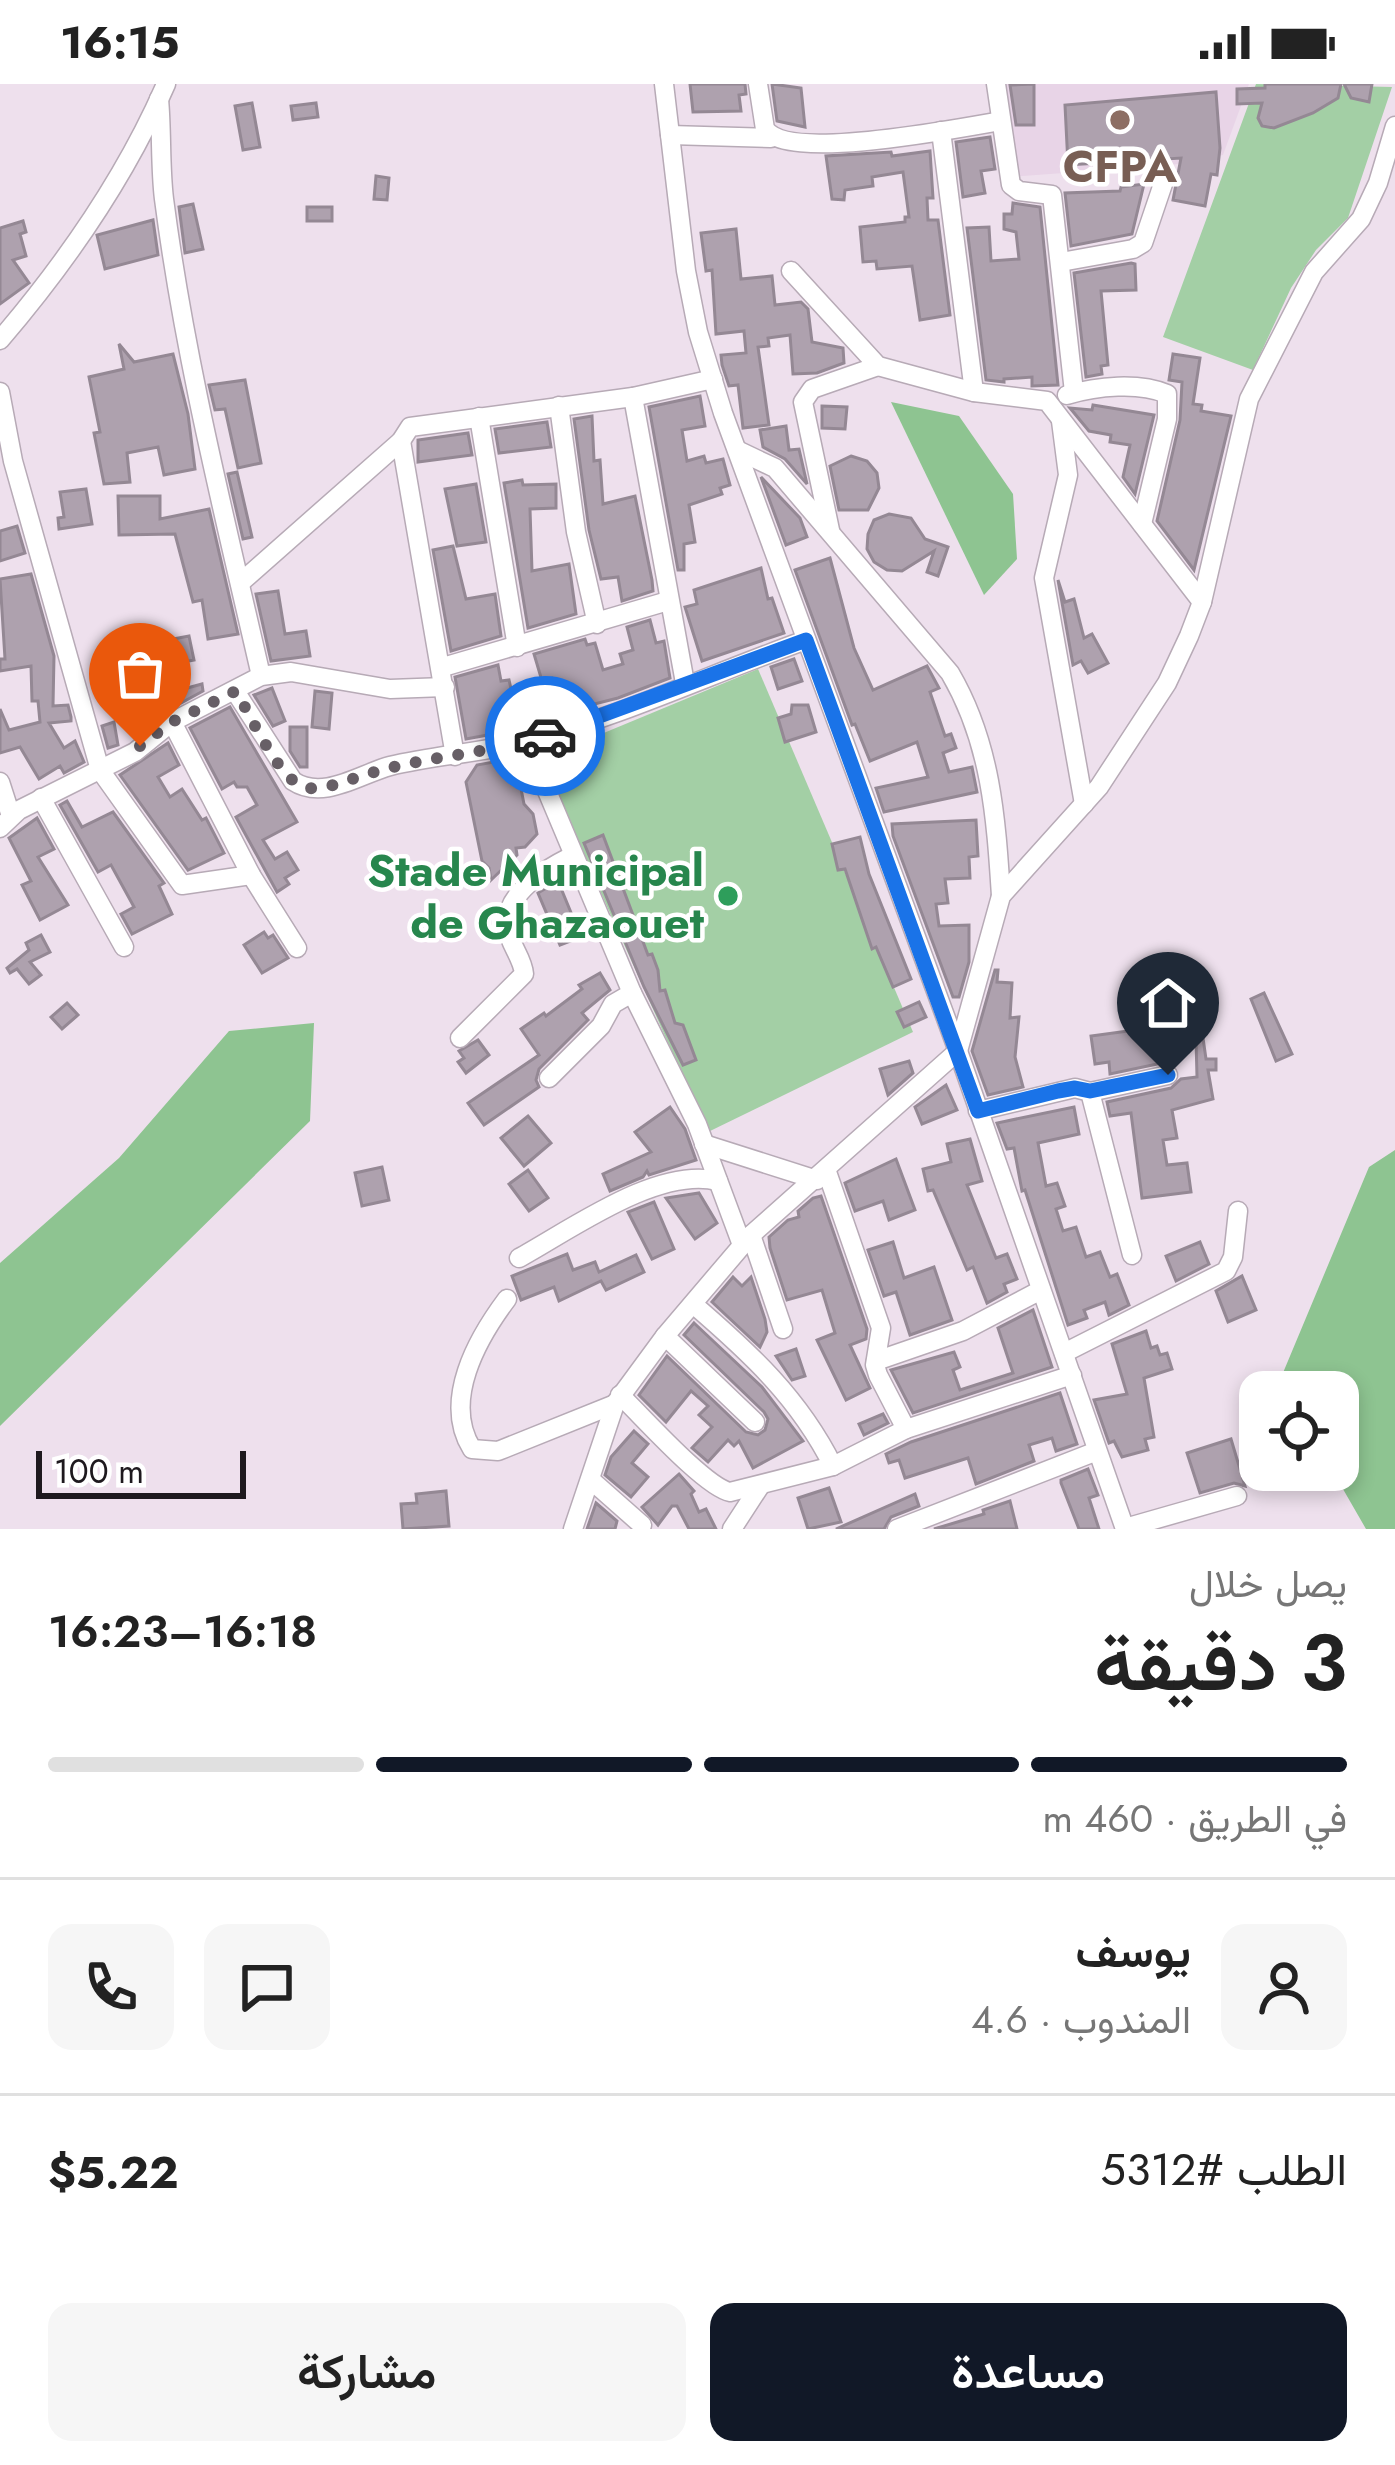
<!DOCTYPE html>
<html lang="ar">
<meta charset="utf-8">
<style>
:root{--surface:#fff;--page:#f6f6f6;--text:#222;--muted:#767676;--line:#e0e0e0;--accent:#111827}
body{margin:0;font-family:Jost,Vazirmatn,sans-serif;background:var(--page);color:var(--text);direction:rtl;height:100vh;display:flex;flex-direction:column;font-size:45px;white-space:nowrap}
*{box-sizing:border-box;margin:0}
p{font-size:39px;color:var(--muted)}
.icon{flex:none;width:66px;height:66px;fill:none;stroke:currentColor;stroke-width:2;stroke-linecap:round;stroke-linejoin:round}
.map{position:relative;height:1445px;overflow:hidden;direction:ltr}
.panel{display:flex;flex-direction:column;background:var(--surface);flex:1}
.panel>*{flex:none}
.controls{position:absolute;left:1239px;top:1287px;display:grid;gap:24px}
.controls a{display:grid;place-items:center;width:120px;height:120px;border-radius:24px;background:var(--surface);box-shadow:0 6px 18px #0003;font-size:60px}
.scale{position:absolute;left:36px;bottom:30px;width:210px;box-sizing:border-box;padding-left:12px;border:6px solid #1e191e;border-top:0;font-size:33px;line-height:42px;white-space:nowrap;color:#1e191e;-webkit-text-stroke:9px #fff;paint-order:stroke}
.pin{position:absolute;display:grid;place-items:center;width:102px;height:102px;color:#fff;margin:-123px -51px;border-radius:50% 50% 50% 0;rotate:-45deg;box-shadow:0 0 12px #0007}
.pin .icon{rotate:45deg}
.courier{position:absolute;display:grid;place-items:center;width:120px;height:120px;margin:-60px;border:9px solid #1a73e8;border-radius:50%;background:#fff;color:#222;box-shadow:0 3px 15px #0007}
.head em{font-style:normal;font-weight:600}
.head div{display:flex;flex-direction:column-reverse}
.head{display:flex;align-items:center;justify-content:space-between;height:204px;padding:0 48px}
h1{font-size:78px;font-weight:600;line-height:90px}
.bar{display:grid;grid-template-columns:repeat(4,1fr);gap:18px 12px;align-content:center;height:144px;padding:0 48px}
.bar i{height:15px;border-radius:9px;background:var(--line)}
.bar .active{background:var(--accent)}
.bar p{grid-column:span 4}
.line{display:flex;align-items:center;gap:30px;padding:0 48px;border-top:3px solid var(--line)}
.line div{flex:1}
.round{display:grid;place-items:center;flex:none;width:126px;height:126px;border-radius:24px;background:var(--page)}
.button{display:flex;gap:24px;margin-top:auto;padding:24px 48px}
.button a{flex:1;height:138px;border-radius:24px;background:var(--accent);color:#fff;font-size:48px;font-weight:600;line-height:138px;text-align:center}
.button a+a{background:var(--page);color:var(--text)}
.status{display:flex;justify-content:space-between;align-items:center;height:84px;padding:0 60px;background:var(--surface);direction:ltr}
.status svg{height:33px;fill:currentColor}
.map>svg:first-child{display:block}
.built{fill:#e8d4e7}
.green{fill:#a3cfa5}
.forest{fill:#8ec491}
.building{fill:#aea1ae;stroke:#948894;stroke-width:3}
.lines{fill:none;stroke-linecap:round;stroke-linejoin:round}
.minor-casing{stroke:#b7aab6;stroke-width:21}
.minor{stroke:#fff;stroke-width:18}
.done{stroke:#675f66;stroke-width:12;stroke-dasharray:0 21.6}
.route{stroke:#1a73e8;stroke-width:15}
.education-dot{fill:#8d6e63;stroke:#fff;stroke-width:4.5}
.leisure-dot{fill:#2e9e5b;stroke:#fff;stroke-width:4.5}
.labels{text-anchor:middle;dominant-baseline:central;stroke-width:9;stroke-linejoin:round;paint-order:stroke}
.education-label{font-size:45px;font-weight:bold;fill:#785e54;stroke:#fff}
.leisure-label{font-size:45px;font-weight:bold;fill:#27864d;stroke:#fff;text-anchor:end}
</style>
<div class="status"><b>16:15</b><svg viewBox="0 0 49 12"><path d="M0 12V9h3v3zM5 12V6h3v6zM10 12V3h3v9zM15 12V0h3v12zM26 1h20v11H26zM47 4h2v5h-2z"/></svg></div>
<div class="map">
<svg width="1395" height="1445" viewBox="0 0 1395 1445">
<rect width="100%" height="100%" fill="#eee0ed"/>
<polygon class="built" points="1001,0 1249,0 1223,71 1172,81 1009,93"/>
<g class="green">
<polygon points="1256,0 1392,3 1348,134 1316,166 1291,204 1253,286 1163,253"/>
<polygon points="758,585 913,948 708,1048 541,675"/>
</g>
<g class="forest">
<polygon points="891,318 959,332 1013,410 1017,475 984,511"/>
<polygon points="314,939 310,1037 0,1342 0,1179 119,1074 229,947"/>
<polygon points="1395,1066 1395,1445 1366,1445 1332,1386 1338,1386 1338,1308 1287,1308 1280,1296 1369,1083"/>
</g>
<g class="building">
<polygon points="690,0 745,0 746,10 739,11 741,27 693,28"/>
<polygon points="772,0 801,4 805,43 777,37"/>
<polygon points="1034,0 1034,41 1016,41 1010,1"/>
<polygon points="1265,0 1341,0 1338,14 1313,29 1274,44 1262,42 1258,34 1262,19 1237,20 1237,5 1265,4"/>
<polygon points="1344,0 1372,0 1369,18 1351,14"/>
<polygon points="1216,8 1220,64 1217,91 1211,90 1205,122 1173,116 1181,74 1068,81 1065,21"/>
<polygon points="252,19 260,63 243,66 235,22"/>
<polygon points="316,19 318,33 293,36 291,22"/>
<polygon points="990,53 995,85 981,87 985,109 963,113 956,58"/>
<polygon points="930,67 933,114 927,114 928,136 938,136 950,231 920,236 912,182 877,185 876,177 863,178 860,143 905,138 905,133 909,133 903,88 872,93 873,102 845,106 844,116 832,115 826,72 891,68 892,72"/>
<polygon points="376,92 389,94 387,116 374,115"/>
<polygon points="1144,100 1132,150 1071,162 1065,109 1120,107 1121,103"/>
<polygon points="1013,119 1040,123 1058,301 1032,302 1032,293 1004,295 1004,298 986,296 967,144 989,143 991,177 1019,175 1016,148 1004,145 1004,130 1012,130"/>
<polygon points="193,120 203,165 185,169 179,123"/>
<rect x="307" y="123" width="25" height="14"/>
<polygon points="153,136 158,171 105,185 97,151"/>
<polygon points="23,137 26,148 20,150 26,172 13,176 29,199 0,220 0,144"/>
<polygon points="736,145 741,195 772,192 775,221 801,218 808,225 812,258 843,264 844,279 817,289 793,290 790,251 768,254 769,262 758,263 769,341 743,344 738,301 729,302 722,281 721,271 746,269 744,247 716,250 712,186 706,187 701,149"/>
<polygon points="1131,179 1135,180 1136,206 1101,207 1108,281 1101,282 1102,290 1086,293 1074,189"/>
<polygon points="119,260 134,278 173,270 188,330 195,385 164,391 158,363 127,369 130,398 104,400 94,349 100,348 89,293 124,285"/>
<polygon points="1173,270 1200,274 1193,320 1202,321 1201,327 1231,332 1194,486 1157,437 1180,336 1182,298 1169,296"/>
<polygon points="245,296 261,379 238,384 225,325 215,326 209,301"/>
<polygon points="700,312 705,342 682,346 687,377 704,372 706,379 723,375 730,401 720,404 722,410 689,421 695,458 684,460 684,486 678,486 649,323"/>
<polygon points="1093,321 1154,331 1135,410 1123,393 1130,361 1110,358 1111,351 1089,347 1070,324 1092,326"/>
<polygon points="822,322 847,323 845,345 822,344"/>
<polygon points="592,332 594,377 600,376 603,420 635,412 652,496 653,507 622,517 618,493 601,495 589,446 574,335"/>
<polygon points="547,338 551,363 499,369 495,345"/>
<polygon points="786,342 789,366 799,365 807,400 785,375 763,363 760,346"/>
<polygon points="468,349 472,371 418,378 418,356"/>
<polygon points="851,372 867,377 877,389 879,404 868,426 839,426 830,382"/>
<polygon points="237,388 252,453 243,455 228,390"/>
<polygon points="761,393 800,434 807,453 786,461"/>
<polygon points="522,396 523,401 556,400 556,424 530,425 532,487 569,480 576,530 528,544 504,399"/>
<polygon points="476,400 486,458 457,462 445,405"/>
<polygon points="86,405 92,440 59,445 58,434 64,433 60,408"/>
<polygon points="118,412 160,412 160,435 209,425 238,550 208,555 202,516 193,518 175,450 119,451"/>
<polygon points="889,430 911,434 925,455 948,463 938,492 927,488 934,467 902,487 887,486 874,478 867,465 868,450 874,436"/>
<polygon points="17,442 25,469 0,477 0,447"/>
<polygon points="453,462 466,515 495,510 501,552 451,567 433,466"/>
<polygon points="830,474 854,564 873,606 927,582 939,604 930,608 945,652 951,650 956,664 943,669 949,688 972,683 977,708 884,728 876,704 928,693 917,658 870,677 855,640 852,641 795,486"/>
<polygon points="761,484 768,515 772,514 784,549 702,577 685,523 697,520 694,506"/>
<polygon points="31,490 54,572 53,622 68,621 71,633 71,637 49,639 64,664 75,657 84,678 64,689 60,682 39,695 20,663 0,669 0,625 9,646 40,638 38,617 32,617 31,582 0,587 0,575 5,575 0,495"/>
<polygon points="1058,496 1065,518 1074,515 1084,554 1092,550 1108,579 1088,589 1081,577 1073,581"/>
<polygon points="278,507 285,550 306,547 310,572 271,577 256,510"/>
<polygon points="650,536 656,559 664,557 670,594 618,614 563,628 552,594 542,597 534,570 585,555 587,561 595,559 603,586 623,580 620,570 633,566 627,543"/>
<polygon points="189,552 194,576 119,590 115,566"/>
<polygon points="794,575 802,597 778,605 771,583"/>
<polygon points="498,581 501,597 509,596 520,645 466,655 455,593"/>
<polygon points="202,600 203,607 161,630 140,633 135,608 168,603 169,609"/>
<polygon points="272,604 285,637 273,642 254,611"/>
<polygon points="315,607 332,609 329,645 312,643"/>
<polygon points="792,621 808,621 816,648 785,658 778,634 791,630"/>
<polygon points="230,623 297,738 263,756 275,775 287,768 298,786 285,794 289,800 277,808 236,733 257,721 247,703 237,703 234,698 222,705 190,644"/>
<polygon points="114,638 118,661 108,664 102,642"/>
<polygon points="290,643 307,643 307,683 300,683 290,667"/>
<polygon points="168,659 179,681 158,693 170,713 182,705 202,736 206,734 224,769 188,786 120,691"/>
<polygon points="515,674 524,720 533,730 537,750 525,763 516,764 517,771 491,796 489,784 482,777 466,698 477,681"/>
<polygon points="67,717 82,743 113,728 164,799 159,802 172,830 132,850 121,830 134,823 111,781 98,788 60,721"/>
<polygon points="37,734 54,765 38,773 68,821 40,836 22,801 31,797 9,754"/>
<polygon points="976,736 978,772 969,773 970,794 945,795 948,819 936,820 939,842 969,841 969,878 959,913 953,913 893,752 892,740"/>
<polygon points="603,751 648,871 652,870 658,886 660,907 665,906 675,939 683,941 696,976 683,981 644,903 584,759"/>
<polygon points="860,753 869,790 911,895 893,903 876,863 872,865 845,785 838,786 832,760"/>
<polygon points="558,797 581,853 560,861 538,809"/>
<polygon points="264,848 268,854 273,851 288,874 262,889 244,861"/>
<polygon points="41,851 50,868 30,878 41,891 29,900 17,885 10,889 7,884 29,866 26,859"/>
<polygon points="995,886 998,886 997,898 1012,899 1010,934 1019,933 1015,973 1023,1003 988,1011 972,967"/>
<polygon points="600,889 610,906 582,929 588,936 539,985 536,996 539,1003 484,1041 468,1019 539,971 521,945 544,929 546,932 582,905 579,901"/>
<polygon points="1264,909 1292,970 1276,977 1251,915"/>
<polygon points="919,918 926,933 904,943 897,928"/>
<polygon points="67,919 78,931 62,945 51,933"/>
<polygon points="1158,943 1162,979 1110,990 1109,978 1095,980 1091,952"/>
<polygon points="1203,954 1206,975 1216,975 1216,986 1208,986 1213,1015 1172,1026 1177,1054 1163,1056 1167,1081 1187,1079 1191,1108 1142,1114 1131,1029 1110,1032 1107,1018 1171,1004 1181,995 1197,993 1196,955"/>
<polygon points="478,956 489,971 466,989 458,978 464,974 459,967"/>
<polygon points="909,977 913,989 888,1011 880,985"/>
<polygon points="946,1001 957,1026 922,1040 915,1023"/>
<polygon points="670,1023 685,1045 696,1076 649,1091 647,1087 643,1093 610,1107 603,1090 651,1068 635,1048"/>
<polygon points="1074,1023 1079,1050 1038,1059 1046,1102 1057,1099 1065,1122 1056,1125 1063,1147 1076,1143 1086,1173 1100,1168 1110,1193 1117,1190 1129,1221 1109,1231 1105,1218 1084,1226 1087,1234 1068,1241 1025,1106 1022,1107 1014,1064 1007,1065 997,1039"/>
<polygon points="528,1032 551,1059 524,1082 501,1054"/>
<polygon points="970,1055 982,1097 967,1101 996,1174 1007,1170 1017,1195 1004,1200 1007,1208 987,1219 973,1183 967,1186 933,1106 928,1107 923,1085 951,1078 947,1060"/>
<polygon points="896,1075 915,1126 889,1136 883,1117 855,1127 845,1099"/>
<polygon points="382,1083 389,1116 362,1122 355,1089"/>
<polygon points="528,1086 548,1114 529,1127 509,1100"/>
<polygon points="699,1109 717,1139 695,1155 666,1114"/>
<polygon points="821,1112 867,1245 866,1255 850,1261 870,1304 846,1316 817,1256 835,1249 822,1206 787,1216 770,1164 769,1153 788,1136 799,1133 798,1127 813,1114"/>
<polygon points="654,1118 674,1165 652,1175 628,1128"/>
<polygon points="893,1158 904,1194 934,1183 952,1236 910,1251 896,1208 884,1212 868,1166"/>
<polygon points="1200,1158 1209,1180 1176,1197 1166,1172"/>
<polygon points="567,1170 573,1186 595,1178 599,1188 636,1171 644,1188 606,1206 601,1197 559,1217 554,1203 521,1216 512,1192"/>
<polygon points="1242,1192 1256,1226 1228,1238 1216,1207"/>
<polygon points="733,1193 742,1202 751,1193 765,1235 767,1248 760,1263 712,1218"/>
<polygon points="1033,1226 1052,1283 913,1329 891,1286 954,1268 960,1283 953,1286 960,1306 1013,1289 998,1244"/>
<polygon points="694,1239 762,1303 803,1357 753,1384 739,1357 734,1362 728,1356 708,1378 692,1364 712,1343 699,1331 708,1322 691,1307 666,1338 639,1311 667,1272 746,1348 758,1351 765,1346 768,1335 764,1328 684,1251"/>
<polygon points="1146,1247 1151,1264 1157,1262 1160,1271 1167,1269 1172,1285 1144,1294 1154,1353 1145,1355 1148,1366 1122,1373 1114,1357 1109,1359 1094,1316 1127,1310 1112,1260"/>
<polygon points="796,1265 805,1292 792,1296 776,1272"/>
<polygon points="1060,1309 1077,1360 1056,1367 1052,1354 1029,1361 1034,1377 976,1400 968,1374 905,1394 899,1376 889,1379 886,1370 911,1358"/>
<polygon points="883,1330 888,1339 864,1351 859,1340"/>
<polygon points="634,1347 648,1360 632,1379 648,1393 631,1413 605,1391 611,1373"/>
<polygon points="1231,1355 1245,1402 1234,1399 1200,1409 1187,1369"/>
<polygon points="1088,1385 1098,1411 1089,1414 1099,1445 1079,1445 1061,1399 1061,1396"/>
<polygon points="679,1390 694,1407 691,1410 699,1428 706,1425 716,1445 689,1445 677,1422 672,1422 658,1441 642,1423"/>
<polygon points="829,1404 841,1438 808,1445 798,1414"/>
<polygon points="446,1407 449,1442 403,1445 401,1420 417,1419 416,1410"/>
<polygon points="915,1410 919,1422 891,1433 884,1445 836,1445"/>
<polygon points="1010,1417 1017,1445 934,1445 984,1430 983,1426"/>
<polygon points="596,1419 617,1437 615,1445 587,1445"/>
</g>
<g class="lines">
<defs>
<g id="minor">
<polyline points="664,0 686,187 698,248 723,329 958,967 1125,1445"/>
<path d="M758 0 765 45C788 78 960 44 1001 37"/>
<polyline points="996,0 1011,101 1019,107 1052,111 1074,308"/>
<path d="M159 15C162 48 160 82 164 115 185 277 225 434 261 592"/>
<polyline points="941,47 974,308"/>
<polyline points="670,51 771,54"/>
<polyline points="1061,178 1133,165 1143,159 1164,97"/>
<polyline points="791,187 878,282 974,308 1047,317 1202,518"/>
<path d="M0 256C65 180 126 92 166 0"/>
<polyline points="0,308 13,377 100,686 182,801 251,791"/>
<path d="M1067 311C1097 302 1139 298 1167 310V335L1142 440"/>
<polyline points="633,313 685,599"/>
<polyline points="559,322 576,448 597,540"/>
<polyline points="479,333 517,563"/>
<polyline points="1061,337 1068,391 1044,494 1084,720"/>
<polyline points="401,357 455,672"/>
<path d="M737 366 775 384 950 589C991 659 996 733 1001 812"/>
<polyline points="830,446 803,318 812,305 878,282"/>
<polyline points="240,499 401,357 410,343 633,313 713,295"/>
<polyline points="443,583 668,517"/>
<path d="M235 607 293 697C323 717 360 690 390 682 435 671 482 669 527 657 622 632 713 589 806 556"/>
<polyline points="172,638 251,791 297,864"/>
<polyline points="526,657 632,909 697,1040 742,1161"/>
<polyline points="0,698 11,732"/>
<polyline points="41,714 124,863"/>
<polyline points="0,744 19,726 135,668 172,638 261,592 291,588 390,605 445,603"/>
<path d="M460 954 524 890C523 874 509 860 507 843 505 808 546 785 572 772"/>
<polyline points="549,994 601,942 613,920 632,909"/>
<polyline points="1090,1008 1168,991"/>
<polyline points="978,1027 1075,1004 1090,1008 1132,1171"/>
<polyline points="704,1060 817,1096"/>
<polyline points="827,1088 881,1244 875,1281 878,1291 906,1345"/>
<polyline points="751,1151 783,1245"/>
<path d="M519 1174C572 1145 658 1082 718 1097"/>
<path d="M507 1215C477 1255 442 1317 472 1365L498 1367 615 1320"/>
<path d="M693 1220C750 1269 799 1314 833 1382"/>
<polyline points="665,1252 755,1338"/>
<polyline points="1064,1269 1226,1187 1233,1173 1238,1127"/>
<polyline points="876,1277 963,1247 1041,1206"/>
<path d="M620 1311C642 1332 705 1403 730 1408L833 1382 906 1345 1072 1291"/>
<polyline points="591,1396 642,1441"/>
<polyline points="1125,1444 1237,1412"/>
<polyline points="573,1445 615,1320 665,1252 751,1151 958,967 1001,812 1099,703 1167,599 1189,552 1202,518 1249,315 1314,188 1361,135 1378,99 1395,42"/>
<polyline points="732,1445 760,1402"/>
<polyline points="897,1445 1097,1367"/>
</g>
</defs>
<use href="#minor" class="minor-casing"/>
<use href="#minor" class="minor"/>
</g>
<g class="lines">
<path class="done" d="M140 662 172 638 236 607C250 631 275 686 298 700 315 710 335 700 352 695 415 673 481 671 545 652"/>
<polyline class="route" points="545,652 806,556 978,1027 1058,1007 1075,1004 1090,1007 1168,991"/>
</g>
<circle class="education-dot" cx="1120" cy="36" r="12"/>
<circle class="leisure-dot" cx="728" cy="812" r="12"/>
<g class="labels">
<g class="education-label">
<text x="1120" y="82">CFPA</text>
</g>
<g class="leisure-label">
<text x="704" y="786">Stade Municipal<tspan x="704" dy="52">de Ghazaouet</tspan></text>
</g>
</g>
</svg>
<div class="controls">
<a><svg class="icon" aria-label="locate" viewBox="0 0 24 24"><circle cx="12" cy="12" r="6"/><path d="M12 2v4M12 18v4M2 12h4M18 12h4"/></svg></a>
</div>
<div class="scale">100 m</div>
<div class="pin" style="left:140px;top:662px;background:#ea580c"><svg class="icon" aria-label="bag" viewBox="0 0 24 24"><path d="M5 8h14l-1 12H6zM9 8a3 3 0 0 1 6 0"/></svg></div>
<div class="pin" style="left:1168px;top:991px;background:#1f2937"><svg class="icon" aria-label="home" viewBox="0 0 24 24"><path d="M3 11l9-7 9 7M6 9v11h12V9"/></svg></div>
<div class="courier" style="left:545px;top:652px"><svg class="icon" aria-label="car" viewBox="0 0 24 24"><path d="M5 17H2v-5l4-1 3-4h7l3 4 3 1v5h-3M9 17h6M6 11h13"/><circle cx="7" cy="17" r="2"/><circle cx="17" cy="17" r="2"/></svg></div>
</div>
<section class="panel">
<div class="head"><div><h1>3 دقيقة</h1><p>يصل خلال</p></div><em>16:18–16:23</em></div>
<div class="bar"><i class="active"></i><i class="active"></i><i class="active"></i><i></i><p>في الطريق · 460 m</p></div>
<div class="line" style="height:216px"><a class="round"><svg class="icon" aria-label="person" viewBox="0 0 24 24"><circle cx="12" cy="8" r="4"/><path d="M4 21q1-7 8-7t8 7"/></svg></a><div><b>يوسف</b><p>المندوب · 4.6</p></div><a class="round"><svg class="icon" aria-label="chat" viewBox="0 0 24 24"><path d="M4 5h16v11H9l-5 4z"/></svg></a><a class="round"><svg class="icon" aria-label="phone" viewBox="0 0 24 24"><path d="M5 4h4l2 5-3 2q2 4 5 5l2-3 5 2v4C11 20 4 13 5 4z"/></svg></a></div>
<div class="line" style="height:156px"><div>الطلب #5312</div><b>$5.22</b></div>
<div class="button"><a>مساعدة</a><a>مشاركة</a></div>
</section>
